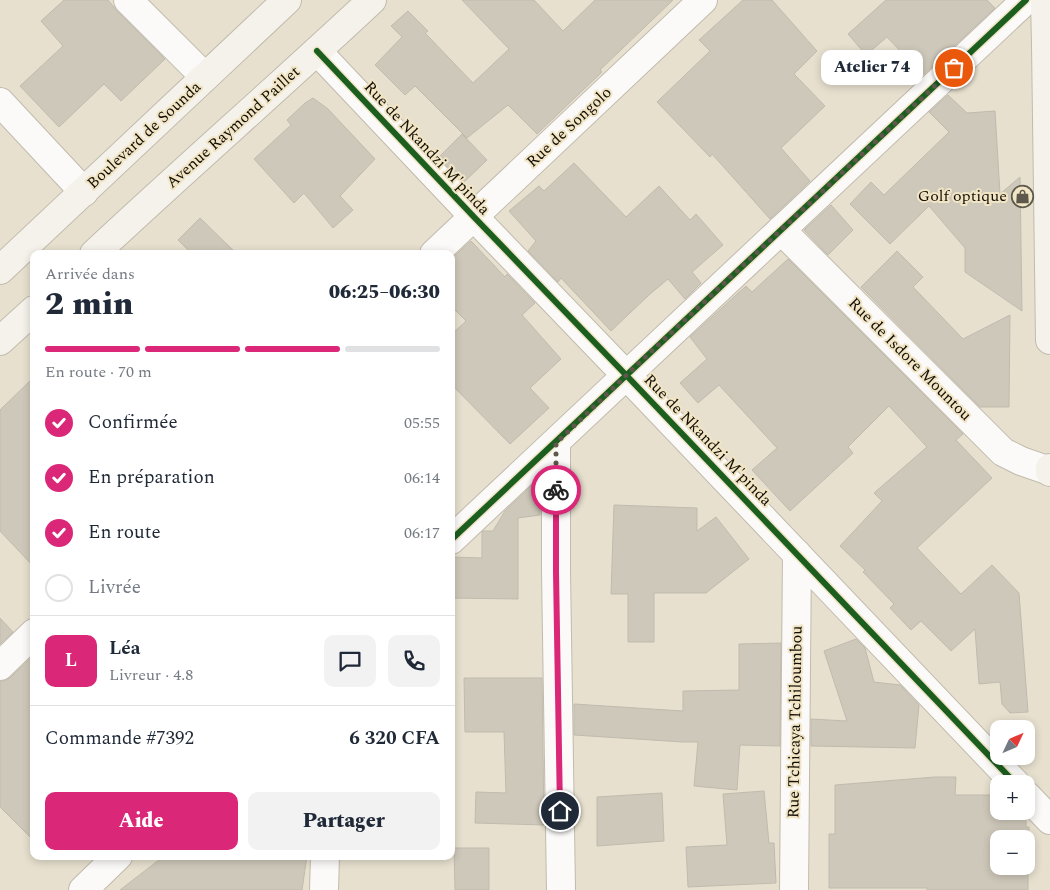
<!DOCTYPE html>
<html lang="fr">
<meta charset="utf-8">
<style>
:root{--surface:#fff;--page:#f2f2f3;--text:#1f2937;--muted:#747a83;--line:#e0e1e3;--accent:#db2777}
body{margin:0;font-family:Spectral,serif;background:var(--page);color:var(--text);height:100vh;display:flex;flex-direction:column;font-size:19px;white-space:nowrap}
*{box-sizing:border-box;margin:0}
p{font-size:16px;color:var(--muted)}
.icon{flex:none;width:28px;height:28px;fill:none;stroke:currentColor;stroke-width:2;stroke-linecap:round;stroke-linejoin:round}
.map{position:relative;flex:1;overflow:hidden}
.panel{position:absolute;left:30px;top:250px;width:425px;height:610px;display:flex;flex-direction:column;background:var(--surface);border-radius:10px;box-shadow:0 2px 8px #0003}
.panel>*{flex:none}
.needle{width:32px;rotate:46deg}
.controls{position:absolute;left:990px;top:720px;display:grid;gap:10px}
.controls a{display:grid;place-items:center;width:45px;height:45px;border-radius:10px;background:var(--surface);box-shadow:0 2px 8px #0003;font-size:25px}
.pin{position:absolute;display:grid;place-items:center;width:42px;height:42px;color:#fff;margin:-21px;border:2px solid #fff;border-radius:50%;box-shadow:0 1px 5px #0007}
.courier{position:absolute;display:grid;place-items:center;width:50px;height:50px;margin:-25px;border:4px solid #db2777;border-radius:50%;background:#fff;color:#222;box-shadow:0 1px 6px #0007}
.bubble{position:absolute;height:35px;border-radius:10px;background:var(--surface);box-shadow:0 2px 8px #0003;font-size:16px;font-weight:800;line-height:35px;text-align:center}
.head em{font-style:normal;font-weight:800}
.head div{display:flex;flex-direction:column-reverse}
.head{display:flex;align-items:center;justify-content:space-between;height:85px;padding:0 15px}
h1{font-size:32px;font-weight:800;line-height:38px}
.bar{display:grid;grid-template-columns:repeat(4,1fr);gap:8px 5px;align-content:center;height:60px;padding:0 15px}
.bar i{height:6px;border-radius:4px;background:var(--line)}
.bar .on{background:var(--accent)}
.bar p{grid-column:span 4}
.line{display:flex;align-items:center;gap:12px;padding:0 15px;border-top:1px solid var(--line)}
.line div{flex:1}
.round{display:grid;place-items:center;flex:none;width:52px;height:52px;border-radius:10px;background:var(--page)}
ol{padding:0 15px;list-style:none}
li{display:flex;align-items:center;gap:15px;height:55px}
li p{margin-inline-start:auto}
li .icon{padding:5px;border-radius:50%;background:var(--accent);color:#fff;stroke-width:4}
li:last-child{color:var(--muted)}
li i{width:28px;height:28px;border:2px solid var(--line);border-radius:50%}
.primary-button{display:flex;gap:10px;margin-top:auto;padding:10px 15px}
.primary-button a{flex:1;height:58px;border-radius:10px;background:var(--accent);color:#fff;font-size:20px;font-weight:800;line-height:58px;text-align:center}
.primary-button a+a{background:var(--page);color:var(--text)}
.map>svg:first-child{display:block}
.building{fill:#cec8ba;stroke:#c0bbae;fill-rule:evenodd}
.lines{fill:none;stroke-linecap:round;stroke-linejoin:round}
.street-casing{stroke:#c1bbad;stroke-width:30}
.secondary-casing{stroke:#c1bbad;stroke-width:30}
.street{stroke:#fbfaf8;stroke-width:28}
.secondary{stroke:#f5f2eb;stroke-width:28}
.cycleway-casing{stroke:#f1e5c5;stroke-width:9}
.cycleway{stroke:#1b5e20;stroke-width:6}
.done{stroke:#5d584b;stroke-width:5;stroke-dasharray:0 9}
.route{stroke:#db2777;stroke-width:6}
.labels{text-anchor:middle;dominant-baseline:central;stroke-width:4;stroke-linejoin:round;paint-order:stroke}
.street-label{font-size:16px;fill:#120e04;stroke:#f1e5c5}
.poi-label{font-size:16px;fill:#120e04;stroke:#f1e5c5;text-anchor:end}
</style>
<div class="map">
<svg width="1050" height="890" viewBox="0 0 1050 890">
<rect width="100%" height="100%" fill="#e7e0cf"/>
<g class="building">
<polygon points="64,0 108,0 117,11 165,59 121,101 104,84 59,127 20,86 63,46 41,21"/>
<polygon points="462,0 534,0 563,31 595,0 673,0 600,70 602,72 537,134 508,105 467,138 415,86 405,95 375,65 402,37 391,26 408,11 428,31 425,33 473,83 509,49"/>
<polygon points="743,0 772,0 817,51 794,74 825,106 781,148 810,181 770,219 712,154 710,157 657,102 710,51 699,40"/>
<polygon points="886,0 987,0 995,8 923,75 887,37 866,55 848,34"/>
<polygon points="948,95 967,113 995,111 1000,194 1020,177 1022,311 965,272 965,248 929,206 890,244 850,204 871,182 884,195 949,132 929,112"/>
<polygon points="313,98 328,109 375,159 340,196 353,210 333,228 304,193 294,203 254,159 291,125 287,120 305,103"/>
<polygon points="462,134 487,160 463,183 439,157"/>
<polygon points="574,163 626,217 659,186 690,220 696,214 723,245 692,272 701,283 685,299 668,279 650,294 611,331 561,278 558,282 528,251 536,241 509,211 539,186 544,191"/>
<polygon points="831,205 853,230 828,255 804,230"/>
<polygon points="200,218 237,254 192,254 178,240"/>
<polygon points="471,241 505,277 507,274 535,303 522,315 561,359 530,388 549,408 510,444 451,384 451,335 466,321 451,306 451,259"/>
<polygon points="897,251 923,277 913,287 963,339 1010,315 1009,407 980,407 861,287"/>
<polygon points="788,259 963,434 956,440 992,478 917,548 961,594 992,565 1019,593 1028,712 1010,713 1002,704 1000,682 979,684 975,629 951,651 921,621 911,630 890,608 894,604 863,572 865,570 840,546 882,501 874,493 927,447 889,406 848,447 853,453 790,511 752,470 777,448 719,385 698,403 680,383 707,359 690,337 746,286 752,292"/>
<polygon points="34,377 34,567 0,531 0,410"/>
<polygon points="533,484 536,484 540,499 540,515 518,518 518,599 451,598 451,557 482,558 482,532 483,531 493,531 505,511"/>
<polygon points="614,505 697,508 697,531 716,517 749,559 706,593 654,593 654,642 628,642 628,594 611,594"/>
<polygon points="0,618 13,632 0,644"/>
<polygon points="856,639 865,648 874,682 900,685 919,705 915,748 811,746 811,719 847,721 824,651"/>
<polygon points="781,643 780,746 740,745 737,790 694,786 698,742 683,742 574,735 574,704 683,711 683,691 739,690 739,644"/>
<polygon points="34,655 34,841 0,807 0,681 4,681 11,677"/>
<polygon points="464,678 542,678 544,825 475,823 476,792 506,793 504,732 465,732"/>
<path d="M935 777H956L955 795H999V811H1020L1026 817V827H1029L1030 862H1028V890H927V888H829V834H835V785ZM999 839H1026V866H999Z"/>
<polygon points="764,791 769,843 774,843 776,883 688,887 686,847 727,845 723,794"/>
<polygon points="662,793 664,841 597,846 597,797"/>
<polygon points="454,848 489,848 489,890 455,890"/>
<polygon points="164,856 241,856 241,858 307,856 302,890 120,890"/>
</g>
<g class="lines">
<defs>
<g id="street">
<polyline points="128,0 205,77"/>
<polyline points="317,51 474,217 626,375 1016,784"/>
<polyline points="0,102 84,192"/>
<polyline points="781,230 1003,452 1021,461 1050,471"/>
<polyline points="434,254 703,0"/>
<polyline points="556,443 556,572 561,890"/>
<polyline points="451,540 1026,0"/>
<polyline points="0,666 34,633"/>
<polyline points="1026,795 1050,820"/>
<polyline points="83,890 118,856"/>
<polyline points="324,890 325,856"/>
<polyline points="794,890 797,554"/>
</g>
<g id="secondary">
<polyline points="1045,0 1046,45 1050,340"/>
<path d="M94 254C186 168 280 86 372 0"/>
<polyline points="0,270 287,0"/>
<polyline points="0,341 34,310"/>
<polyline points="1050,468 1050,472"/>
</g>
</defs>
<use href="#street" class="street-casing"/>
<use href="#secondary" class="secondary-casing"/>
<use href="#street" class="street"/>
<use href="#secondary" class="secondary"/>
<defs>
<g id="cycleway">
<polyline points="317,51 474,217 626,375 1016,784"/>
<polyline points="451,540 1026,0"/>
</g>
</defs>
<use href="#cycleway" class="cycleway-casing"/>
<use href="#cycleway" class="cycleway"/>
</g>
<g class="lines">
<polyline class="done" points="556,490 556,443 640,362 954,68"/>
<polyline class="route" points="556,490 556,572 560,811"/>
</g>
<defs>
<symbol id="shop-ring" viewBox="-11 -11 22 22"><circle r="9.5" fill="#f1e5c5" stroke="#5d584b" stroke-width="1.5"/><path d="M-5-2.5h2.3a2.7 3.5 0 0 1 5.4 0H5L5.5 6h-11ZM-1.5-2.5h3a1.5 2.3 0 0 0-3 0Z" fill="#5d584b"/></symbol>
</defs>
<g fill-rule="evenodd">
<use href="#shop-ring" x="1010" y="184" width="25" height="25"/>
</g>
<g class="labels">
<g class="street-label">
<text transform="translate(233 127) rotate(-42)">Avenue Raymond Paillet</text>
<text transform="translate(569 127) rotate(-43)">Rue de Songolo</text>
<text transform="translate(144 135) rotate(-43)">Boulevard de Sounda</text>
<text transform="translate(427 148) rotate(47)">Rue de Nkandzi M'pinda</text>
<text transform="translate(910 359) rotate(45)">Rue de Isdore Mountou</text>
<text transform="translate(708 440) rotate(46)">Rue de Nkandzi M'pinda</text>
<text transform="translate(795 722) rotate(-89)">Rue Tchicaya Tchiloumbou</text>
</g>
<g class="poi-label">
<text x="1007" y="196">Golf optique</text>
</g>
</g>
</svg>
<div class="controls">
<a><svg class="needle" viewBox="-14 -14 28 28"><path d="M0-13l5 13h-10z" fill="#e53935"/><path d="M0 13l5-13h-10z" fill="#747a83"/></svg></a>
<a>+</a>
<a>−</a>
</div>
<div class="pin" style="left:954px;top:68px;background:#ea580c"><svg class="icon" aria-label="bag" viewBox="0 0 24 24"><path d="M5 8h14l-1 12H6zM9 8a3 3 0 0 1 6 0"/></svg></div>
<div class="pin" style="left:560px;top:811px;background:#1f2937"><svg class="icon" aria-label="home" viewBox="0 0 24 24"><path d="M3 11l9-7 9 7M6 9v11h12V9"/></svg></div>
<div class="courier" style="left:556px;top:490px"><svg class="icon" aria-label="bike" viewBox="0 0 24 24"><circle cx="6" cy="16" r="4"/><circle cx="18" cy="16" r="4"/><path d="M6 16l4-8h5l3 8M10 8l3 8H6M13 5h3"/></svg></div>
<div class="bubble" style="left:821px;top:50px;width:102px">Atelier 74</div>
<section class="panel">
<div class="head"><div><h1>2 min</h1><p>Arrivée dans</p></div><em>06:25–06:30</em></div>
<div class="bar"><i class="on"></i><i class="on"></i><i class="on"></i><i></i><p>En route · 70 m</p></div>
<ol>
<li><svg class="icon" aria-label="check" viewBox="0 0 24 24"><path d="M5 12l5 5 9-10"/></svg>Confirmée<p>05:55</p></li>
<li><svg class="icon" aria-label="check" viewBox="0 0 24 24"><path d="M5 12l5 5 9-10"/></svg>En préparation<p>06:14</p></li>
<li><svg class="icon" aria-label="check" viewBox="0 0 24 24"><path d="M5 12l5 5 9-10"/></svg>En route<p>06:17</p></li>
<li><i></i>Livrée</li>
</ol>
<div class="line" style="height:90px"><b class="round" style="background:var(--accent);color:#fff">L</b><div><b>Léa</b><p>Livreur · 4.8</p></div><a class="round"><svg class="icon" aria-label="chat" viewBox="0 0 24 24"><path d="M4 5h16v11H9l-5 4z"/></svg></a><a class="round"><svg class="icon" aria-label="phone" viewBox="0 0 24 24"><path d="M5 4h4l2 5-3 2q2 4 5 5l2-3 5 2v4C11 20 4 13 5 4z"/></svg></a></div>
<div class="line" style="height:65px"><div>Commande #7392</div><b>6 320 CFA</b></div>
<div class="primary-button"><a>Aide</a><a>Partager</a></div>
</section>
</div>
